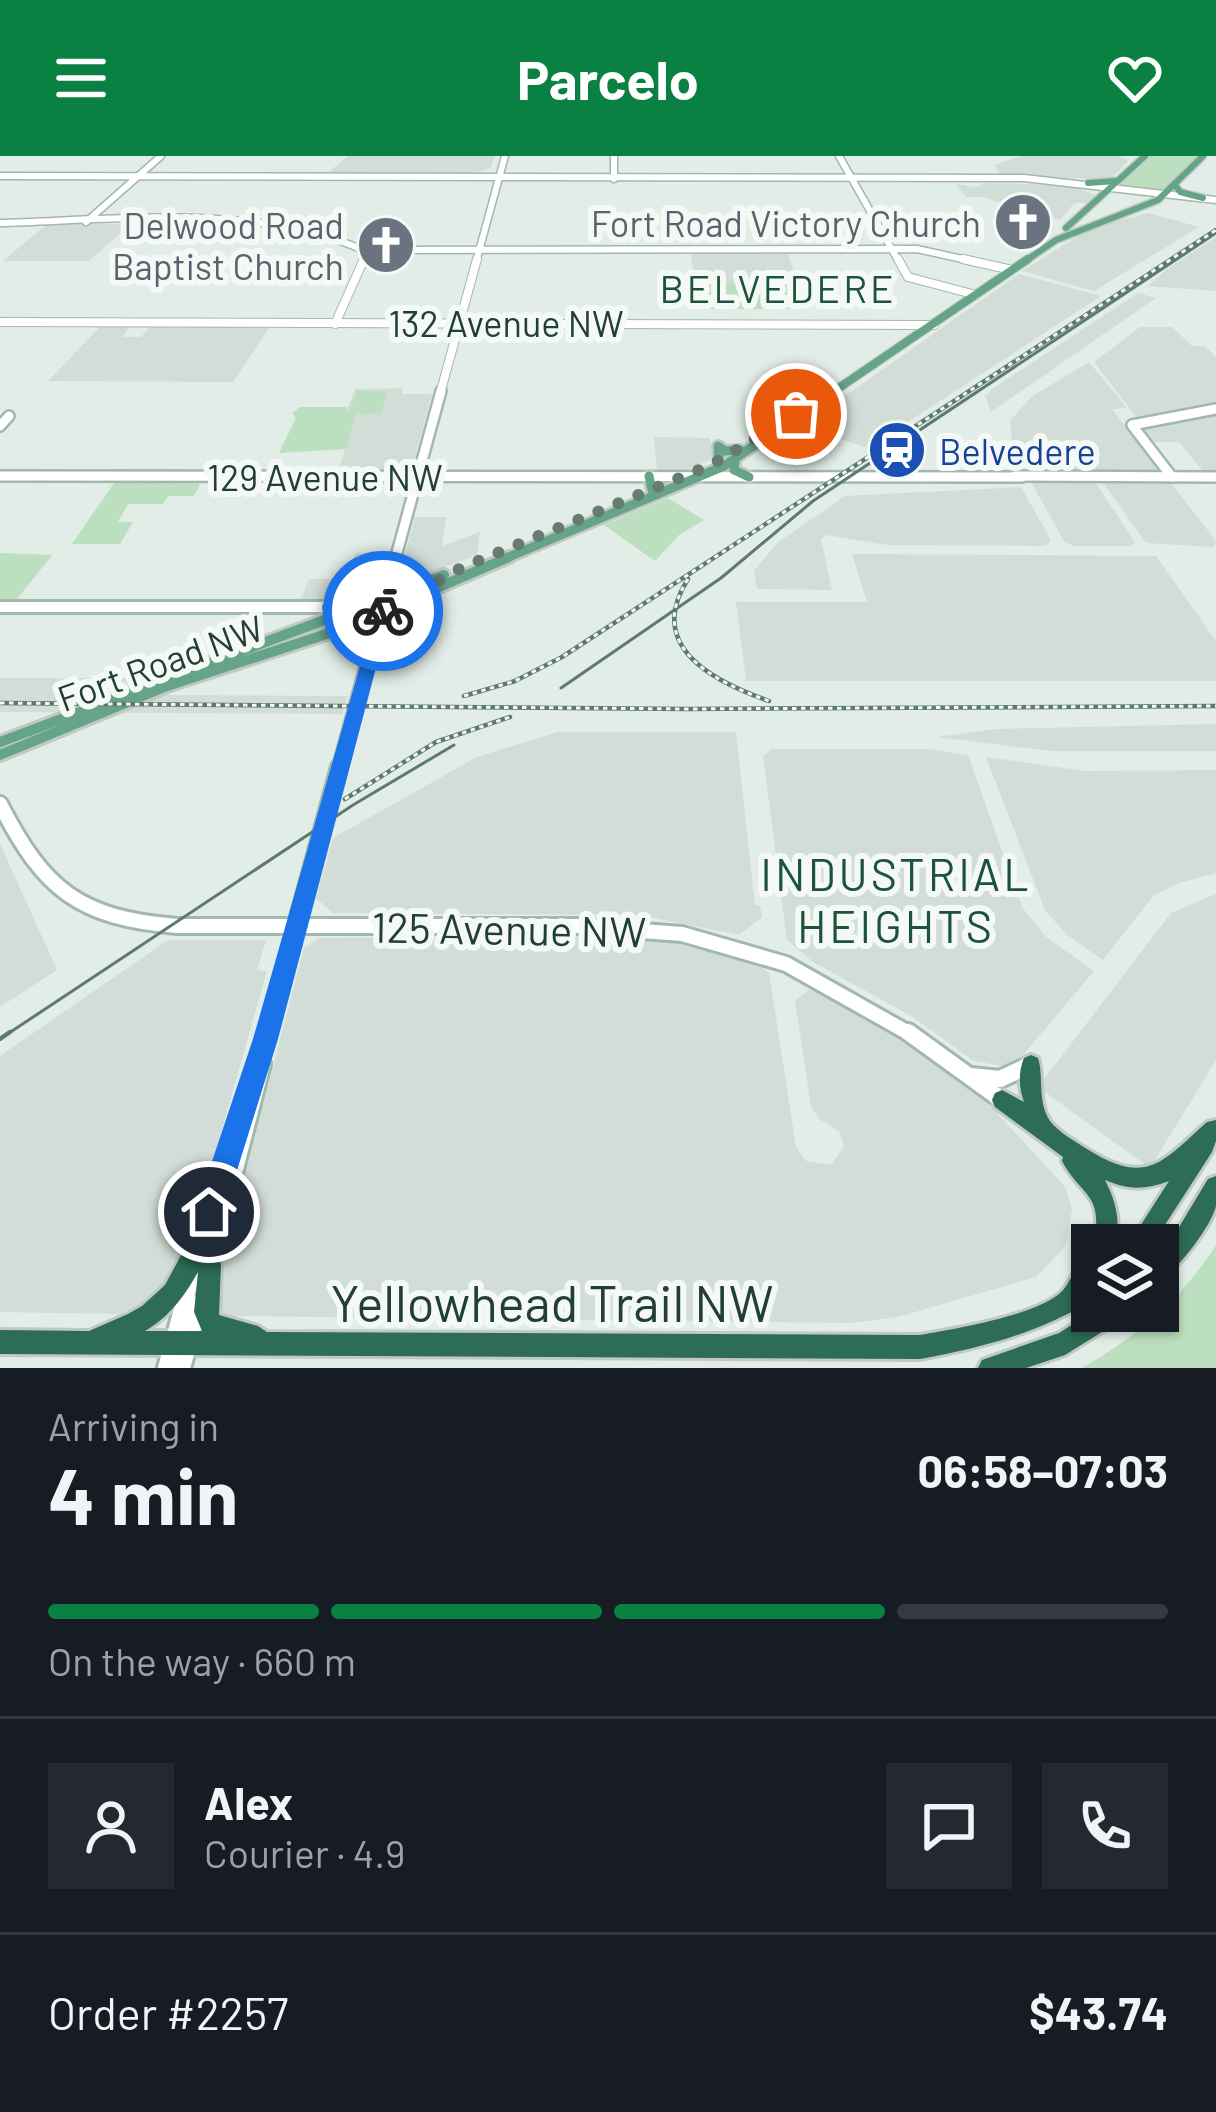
<!DOCTYPE html>
<meta charset="utf-8">
<style>
:root{--surface:#171b24;--page:#242831;--text:#f1f3f6;--muted:#9ea1a6;--line:#363941;--accent:#0b8043}
body{margin:0;font-family:Barlow,sans-serif;background:var(--page);color:var(--text);height:100vh;display:flex;flex-direction:column;font-size:45px;white-space:nowrap}
*{box-sizing:border-box;margin:0}
p{font-size:39px;color:var(--muted)}
.icon{flex:none;width:66px;height:66px;fill:none;stroke:currentColor;stroke-width:2;stroke-linecap:round;stroke-linejoin:round}
.map{position:relative;height:1212px;overflow:hidden}
.side{display:flex;flex-direction:column;background:var(--surface);flex:1}
.side>*{flex:none}
.fabs{position:absolute;left:1071px;top:1068px;display:grid;gap:24px}
.fabs a{display:grid;place-items:center;width:108px;height:108px;border-radius:0px;background:var(--surface);box-shadow:0 3px 9px #0004;font-size:60px}
.pin{position:absolute;display:grid;place-items:center;width:102px;height:102px;color:#fff;margin:-51px;border:6px solid #fff;border-radius:50%;box-shadow:0 3px 12px #0007}
.courier{position:absolute;display:grid;place-items:center;width:120px;height:120px;margin:-60px;border:9px solid #1a73e8;border-radius:50%;background:#fff;color:#222;box-shadow:0 3px 15px #0007}
.head em{font-style:normal;font-weight:700}
.head div{display:flex;flex-direction:column-reverse}
.head{display:flex;align-items:center;justify-content:space-between;height:204px;padding:0 48px}
h1{font-size:78px;font-weight:700;line-height:90px}
.bar{display:grid;grid-template-columns:repeat(4,1fr);gap:18px 12px;align-content:center;height:144px;padding:0 48px}
.bar i{height:15px;border-radius:9px;background:var(--line)}
.bar .on{background:var(--accent)}
.bar p{grid-column:span 4}
.line{display:flex;align-items:center;gap:30px;padding:0 48px;border-top:3px solid var(--line)}
.line div{flex:1}
.round{display:grid;place-items:center;flex:none;width:126px;height:126px;border-radius:0px;background:var(--page)}
header{display:flex;justify-content:space-between;align-items:center;height:156px;padding:0 48px;background:var(--accent);color:#fff;font-size:54px;font-weight:700}
.map>svg:first-child{display:block}
.built{fill:#d1ddd6}
.green{fill:#bbdfbf}
.lines{fill:none;stroke-linecap:round;stroke-linejoin:round}
.secondary-far5-casing{stroke:#a1b9ad;stroke-width:9}
.secondary-far4-casing{stroke:#a1b9ad;stroke-width:10}
.secondary-far3-casing{stroke:#a1b9ad;stroke-width:14}
.secondary-far2-casing{stroke:#a1b9ad;stroke-width:16}
.secondary-far1-casing{stroke:#a1b9ad;stroke-width:20}
.secondary-casing{stroke:#a1b9ad;stroke-width:22}
.primary-far3-casing{stroke:#c1c9c6;stroke-width:9}
.primary-far2-casing{stroke:#c1c9c6;stroke-width:10}
.primary-far1-casing{stroke:#c1c9c6;stroke-width:14}
.primary-casing{stroke:#c1c9c6;stroke-width:16}
.highway-casing{stroke:#c1c9c6;stroke-width:6}
.secondary-far5{stroke:#fff;stroke-width:6}
.secondary-far4{stroke:#fff;stroke-width:8}
.secondary-far3{stroke:#fff;stroke-width:9}
.secondary-far2{stroke:#fff;stroke-width:10}
.secondary-far1{stroke:#fff;stroke-width:14}
.secondary{stroke:#fff;stroke-width:16}
.primary-far3{stroke:#66a48a;stroke-width:6}
.primary-far2{stroke:#66a48a;stroke-width:8}
.primary-far1{stroke:#66a48a;stroke-width:9}
.primary{stroke:#66a48a;stroke-width:10}
.highway{fill:#2d6c55;fill-rule:evenodd}
.tram-far1{stroke:#5c7b6e;stroke-width:3}
.tram{stroke:#5c7b6e;stroke-width:4.5}
.rail-casing{stroke:#5c7b6e;stroke-width:4.5}
.rail{stroke:#f4f9f6;stroke-width:3;stroke-dasharray:4.5;stroke-linecap:butt}
.route{fill:#1a73e8}
.done{stroke:#667c72;stroke-width:12;stroke-dasharray:0 21.6}
.labels{text-anchor:middle;dominant-baseline:central;stroke-width:12;stroke-linejoin:round;paint-order:stroke}
.far-worship-label{font-size:36px;fill:#5b616d;stroke:#f4f9f6;text-anchor:end}
.far-street-label{font-size:36px;fill:#223f33;stroke:#f4f9f6}
.far-transit-label{font-size:36px;fill:#164399;stroke:#f4f9f6;text-anchor:start}
.far-neighbourhood-label{font-size:39px;letter-spacing:3px;fill:#1d523d;stroke:#f4f9f6}
.street-label{font-size:42px;fill:#223f33;stroke:#f4f9f6}
.neighbourhood-label{font-size:45px;letter-spacing:3px;fill:#1d523d;stroke:#f4f9f6}
.near-street-label{font-size:51px;fill:#223f33;stroke:#f4f9f6}
</style>
<header><svg class="icon" aria-label="menu" viewBox="0 0 24 24"><path d="M4 6h16M4 12h16M4 18h16"/></svg>Parcelo<svg class="icon" aria-label="heart" viewBox="0 0 24 24"><path d="M12 20l-8-8c-3-5 5-10 8-4 3-6 11-1 8 4z"/></svg></header>
<div class="map">
<svg width="1216" height="1212" viewBox="0 0 1216 1212">
<rect width="100%" height="100%" fill="#e3ede7"/>
<g class="built">
<polygon points="348,0 495,0 491,12 475,17 329,16"/>
<polygon points="1021,0 1119,0 1129,5 1110,23 1002,21 994,9"/>
<polygon points="984,27 1068,29 1098,40 1090,47 1074,47 1061,64 982,41 966,41 956,28 976,31"/>
<polygon points="1149,57 1199,71 1094,135 1022,115 1093,71"/>
<polygon points="47,68 128,68 130,69 89,105 3,105"/>
<polygon points="1216,81 1216,135 1148,130 1167,113"/>
<polygon points="690,95 787,95 800,134 696,128"/>
<polygon points="1019,118 1101,140 868,292 802,270"/>
<polygon points="1138,137 1156,142 991,256 985,240 992,233"/>
<polygon points="131,169 122,181 141,181 151,169 269,172 233,226 48,225 100,171"/>
<polygon points="1140,171 1172,171 1192,190 1205,190 1216,201 1216,247 1138,263 1094,206"/>
<polygon points="1089,206 1127,252 1112,253 1163,317 1031,317 1012,286 1010,265 1031,241"/>
<polygon points="403,232 402,238 432,238 411,316 338,316 356,258 346,257 355,233"/>
<polygon points="1216,258 1216,317 1205,317 1179,286 1148,286 1138,274"/>
<polygon points="654,281 710,282 712,303 679,317 657,316"/>
<polygon points="1038,323 1095,326 1135,386 1131,390 1073,390 1064,385 1031,326"/>
<polygon points="1161,323 1171,327 1216,385 1214,391 1146,387 1102,325"/>
<polygon points="1021,331 1051,384 1046,390 888,389 826,379 821,383 832,434 757,433 754,415 777,387 845,340"/>
<polygon points="415,361 446,361 442,390 480,376 477,399 397,429"/>
<polygon points="356,397 386,399 370,441 357,446 300,446 309,423 347,423"/>
<polygon points="852,398 1156,400 1216,485 1216,525 746,525 736,446 867,446"/>
<polygon points="0,522 203,522 161,539 348,540 342,558 0,556"/>
<polygon points="1216,568 1216,595 1051,595 936,581 997,573"/>
<polygon points="558,576 736,576 755,749 760,750 762,761 739,779 639,759 333,757 316,742 333,682 477,601"/>
<polygon points="772,593 927,593 968,599 1022,751 1046,781 1094,815 1012,912 974,905 911,860 813,806 787,784 763,600"/>
<polygon points="986,601 1085,615 1216,614 1216,717 1179,727 1153,740 1103,804 1067,779 1045,754"/>
<polygon points="0,688 57,814 0,851"/>
<polygon points="1216,738 1216,904 1150,1012 1038,931 1171,757"/>
<polygon points="632,780 700,789 755,806 769,817 796,991 806,1005 831,1009 844,990 839,975 819,963 811,950 795,845 809,834 831,839 943,910 989,948 1065,1031 1072,1053 1066,1090 1036,1121 898,1161 851,1167 225,1160 215,1151 234,1059 304,792 318,782"/>
<polygon points="168,784 266,784 257,814 267,815 190,1085 161,1141 119,1158 0,1156 0,900"/>
</g>
<g class="green">
<polygon points="1147,0 1197,0 1166,36 1118,29"/>
<polygon points="741,127 735,133 792,129 800,134 807,153 700,153 696,128"/>
<polygon points="357,235 388,235 381,257 356,258 346,293 279,297 296,262 292,257 300,251 346,251 348,257"/>
<polygon points="116,324 193,324 200,329 194,340 168,340 163,348 128,348 118,366 133,366 120,388 72,388"/>
<polygon points="668,342 704,364 679,379 655,405 604,369"/>
<polygon points="0,397 52,399 14,447 0,447"/>
<path d="M1216 1089V1212H1082C1136 1181 1183 1142 1216 1089Z"/>
</g>
<g class="lines">
<defs>
<g id="secondary-far5">
<polyline points="614,0 614,23"/>
<polyline points="839,0 899,106"/>
<polyline points="0,20 1024,22 1216,44"/>
<polyline points="86,66 161,0"/>
<path d="M0 67C112 64 259 47 363 94L917 93 976 106"/>
<polyline points="363,94 365,106"/>
<polyline points="476,106 505,0"/>
</g>
<g id="secondary-far4">
<polyline points="898,103 908,121 976,139"/>
<polyline points="963,103 1012,114"/>
<polyline points="0,166 934,169"/>
<polyline points="335,168 364,103"/>
<polyline points="440,238 477,103"/>
</g>
<g id="secondary-far3">
<polyline points="0,270 9,260"/>
<polyline points="0,320 1022,321"/>
<polyline points="1015,320 1216,321"/>
<polyline points="1172,321 1132,269 1216,253"/>
<polyline points="395,404 441,235"/>
</g>
<g id="secondary-far2">
<polyline points="0,451 327,451"/>
<polyline points="338,614 396,401"/>
</g>
<g id="secondary-far1">
<path d="M0 648C44 734 79 762 177 770H577L682 778 786 808 912 879"/>
<polyline points="266,879 339,611"/>
</g>
<g id="secondary">
<polyline points="908,876 1002,944"/>
<polyline points="971,920 1000,923 1030,909"/>
<polyline points="199,1090 267,876"/>
<polyline points="209,1114 262,908"/>
<polyline points="166,1212 191,1121"/>
<polyline points="182,1212 200,1146"/>
</g>
<g id="primary-far3">
<polyline points="1088,27 1115,25"/>
<polyline points="1175,29 1180,36 1203,42"/>
<polyline points="1066,72 1145,0"/>
<polyline points="1024,106 1056,84 1158,44 1203,0"/>
</g>
<polyline id="primary-far2" points="830,238 1028,103"/>
<g id="primary-far1">
<polyline points="719,305 718,290 725,295 740,294"/>
<polyline points="735,305 734,314 749,321"/>
<polyline points="649,320 652,334"/>
<polyline points="502,404 724,310 834,235"/>
</g>
<g id="primary">
<polyline points="329,464 327,451 353,451"/>
<polyline points="340,474 359,476 374,487"/>
<polyline points="0,586 444,419"/>
<polyline points="0,599 167,530 339,474 509,401"/>
</g>
<g id="highway">
<path d="M1031 899 1038 902C1044 921 1037 945 1050 965 1057 975 1076 986 1087 993 1147 1031 1162 1006 1207 966L1216 964V985L1212 996 1152 1089H1128L1169 1025C1144 1034 1129 1034 1105 1024 1116 1046 1121 1065 1115 1089H1093C1105 1037 1081 1041 1062 1005L1063 1001 995 951 992 944 995 937 1002 934 1024 946C1019 932 1018 916 1024 902Z"/>
<path d="M1216 1020C1216 1029 1216 1041 1216 1050 1212 1069 1176 1117 1158 1125V1097L1173 1081 1208 1023Z"/>
<path d="M200 1076 208 1079 211 1087 206 1100 210 1098 218 1101 221 1109 219 1159 258 1170 267 1176 920 1179C955 1173 1032 1160 1059 1138 1074 1126 1074 1101 1092 1092V1144C1040 1177 980 1192 920 1203L0 1198V1174L89 1175 128 1158 142 1150 165 1129 192 1079ZM198 1116 194 1156 202 1175H145C170 1160 184 1141 198 1116Z"/>
<polygon points="1094,1155 1127,1155 1123,1163 1065,1199 1026,1212 978,1212 982,1204 1059,1177"/>
</g>
</defs>
<use href="#secondary-far5" class="secondary-far5-casing"/>
<use href="#secondary-far4" class="secondary-far4-casing"/>
<use href="#secondary-far3" class="secondary-far3-casing"/>
<use href="#secondary-far2" class="secondary-far2-casing"/>
<use href="#secondary-far1" class="secondary-far1-casing"/>
<use href="#secondary" class="secondary-casing"/>
<use href="#primary-far3" class="primary-far3-casing"/>
<use href="#primary-far2" class="primary-far2-casing"/>
<use href="#primary-far1" class="primary-far1-casing"/>
<use href="#primary" class="primary-casing"/>
<use href="#highway" class="highway-casing"/>
<use href="#secondary-far5" class="secondary-far5"/>
<use href="#secondary-far4" class="secondary-far4"/>
<use href="#secondary-far3" class="secondary-far3"/>
<use href="#secondary-far2" class="secondary-far2"/>
<use href="#secondary-far1" class="secondary-far1"/>
<use href="#secondary" class="secondary"/>
<use href="#primary-far3" class="primary-far3"/>
<use href="#primary-far2" class="primary-far2"/>
<use href="#primary-far1" class="primary-far1"/>
<use href="#primary" class="primary"/>
<use href="#highway" class="highway"/>
<g class="tram-far1">
<polyline points="561,532 721,422 813,345 1216,77"/>
<polyline points="6,879 353,649 454,589"/>
</g>
<polyline class="tram" points="0,883 10,876"/>
<defs>
<g id="rail">
<path d="M688 423C645 490 712 525 769 545"/>
<polyline points="464,540 515,525 562,501 1216,74"/>
<polyline points="0,547 689,553 1216,550"/>
<polyline points="345,643 436,586 510,561"/>
</g>
</defs>
<use href="#rail" class="rail-casing"/>
<use href="#rail" class="rail"/>
</g>
<polygon class="route" points="377,451 391,455 278,883 224,1056 219,1066 209,1070 199,1066 195,1056 253,883"/>
<g class="lines">
<polyline class="done" points="383,455 461,412 711,309 796,258"/>
</g>
<defs>
<symbol id="church-disc" viewBox="-11 -11 22 22"><circle r="9.5" fill="#6b7280" stroke="#f4f9f6"/><path d="M-1.2-6h2.4v3.5h3.3v2.4h-3.3V6h-2.4V-.1h-3.3v-2.4h3.3Z" fill="#fff"/></symbol>
<symbol id="station-disc" viewBox="-11 -11 22 22"><circle r="9.5" fill="#1a4fb4" stroke="#f4f9f6"/><path d="M-3-6H3Q5-6 5-4V2Q5 4 3 4L4.5 6H3L1.5 4h-3L-3 6H-4.5L-3 4Q-5 4-5 2V-4Q-5-6-3-6ZM-3.5-4v3h7v-3ZM-3.5 1v1.5H-2V1ZM2 1v1.5H3.5V1Z" fill="#fff"/></symbol>
</defs>
<g fill-rule="evenodd">
<use href="#church-disc" x="990" y="33" width="66" height="66"/>
<use href="#church-disc" x="353" y="56" width="66" height="66"/>
<use href="#station-disc" x="864" y="261" width="66" height="66"/>
</g>
<g class="labels">
<g class="far-worship-label">
<text x="981" y="66">Fort Road Victory Church</text>
<text x="344" y="68">Delwood Road<tspan x="344" dy="41">Baptist Church</tspan></text>
</g>
<g class="far-street-label">
<text x="506" y="166">132 Avenue NW</text>
<text x="325" y="320">129 Avenue NW</text>
<text transform="translate(160 506) rotate(-20)">Fort Road NW</text>
</g>
<g class="far-transit-label">
<text x="939" y="294">Belvedere</text>
</g>
<g class="far-neighbourhood-label">
<text x="778" y="131">BELVEDERE</text>
</g>
<g class="street-label">
<text transform="translate(509 772) rotate(1)">125 Avenue NW</text>
</g>
<g class="neighbourhood-label">
<text x="896" y="717">INDUSTRIAL<tspan x="896" dy="52">HEIGHTS</tspan></text>
</g>
<g class="near-street-label">
<text x="552" y="1145">Yellowhead Trail NW</text>
</g>
</g>
</svg>
<div class="fabs">
<a><svg class="icon" aria-label="layers" viewBox="0 0 24 24"><path d="M12 4l9 5-9 5-9-5zM3 14l9 5 9-5"/></svg></a>
</div>
<div class="pin" style="left:796px;top:258px;background:#ea580c"><svg class="icon" aria-label="bag" viewBox="0 0 24 24"><path d="M5 8h14l-1 12H6zM9 8a3 3 0 0 1 6 0"/></svg></div>
<div class="pin" style="left:209px;top:1056px;background:#1f2937"><svg class="icon" aria-label="home" viewBox="0 0 24 24"><path d="M3 11l9-7 9 7M6 9v11h12V9"/></svg></div>
<div class="courier" style="left:383px;top:455px"><svg class="icon" aria-label="bike" viewBox="0 0 24 24"><circle cx="6" cy="16" r="4"/><circle cx="18" cy="16" r="4"/><path d="M6 16l4-8h5l3 8M10 8l3 8H6M13 5h3"/></svg></div>
</div>
<section class="side">
<div class="head"><div><h1>4 min</h1><p>Arriving in</p></div><em>06:58–07:03</em></div>
<div class="bar"><i class="on"></i><i class="on"></i><i class="on"></i><i></i><p>On the way · 660 m</p></div>
<div class="line" style="height:216px"><a class="round"><svg class="icon" aria-label="person" viewBox="0 0 24 24"><circle cx="12" cy="8" r="4"/><path d="M4 21q1-7 8-7t8 7"/></svg></a><div><b>Alex</b><p>Courier · 4.9</p></div><a class="round"><svg class="icon" aria-label="chat" viewBox="0 0 24 24"><path d="M4 5h16v11H9l-5 4z"/></svg></a><a class="round"><svg class="icon" aria-label="phone" viewBox="0 0 24 24"><path d="M5 4h4l2 5-3 2q2 4 5 5l2-3 5 2v4C11 20 4 13 5 4z"/></svg></a></div>
<div class="line" style="height:156px"><div>Order #2257</div><b>$43.74</b></div>
</section>
